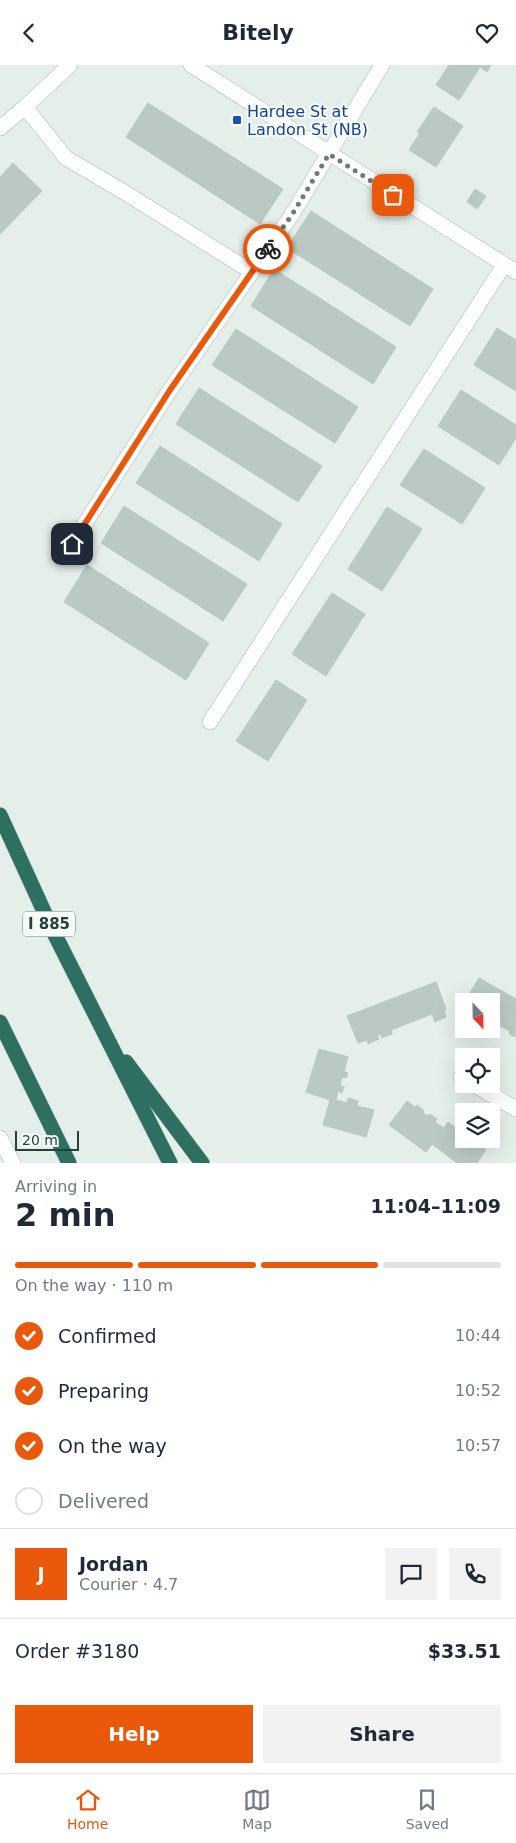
<!DOCTYPE html>
<meta charset="utf-8">
<style>
:root{--surface:#fff;--page:#f2f2f3;--text:#1f2937;--muted:#747a83;--line:#e0e1e3;--accent:#ea580c}
body{margin:0;font-family:"DejaVu Sans",sans-serif;background:var(--page);color:var(--text);height:100vh;display:flex;flex-direction:column;font-size:19px;white-space:nowrap}
*{box-sizing:border-box;margin:0}
p{font-size:16px;color:var(--muted)}
.icon{flex:none;width:28px;height:28px;fill:none;stroke:currentColor;stroke-width:2;stroke-linecap:round;stroke-linejoin:round}
.map{position:relative;height:1098px;overflow:hidden}
.sheet{display:flex;flex-direction:column;background:var(--surface);flex:1}
.sheet>*{flex:none}
.needle{width:32px;rotate:158deg}
.fabs{position:absolute;left:455px;top:928px;display:grid;gap:10px}
.fabs a{display:grid;place-items:center;width:45px;height:45px;border-radius:0px;background:var(--surface);box-shadow:0 5px 20px #0002;font-size:25px}
.scale{position:absolute;left:15px;bottom:12px;width:64px;box-sizing:border-box;padding-left:5px;border:2px solid #234239;border-top:0;font-size:14px;line-height:18px;white-space:nowrap;color:#234239;-webkit-text-stroke:4px #f6fbf8;paint-order:stroke}
.pin{position:absolute;display:grid;place-items:center;width:42px;height:42px;color:#fff;margin:-21px;border-radius:10px;box-shadow:0 2px 8px #0006}
.courier{position:absolute;display:grid;place-items:center;width:50px;height:50px;margin:-25px;border:4px solid #ea580c;border-radius:50%;background:#fff;color:#222;box-shadow:0 1px 6px #0007}
.headline em{font-style:normal;font-weight:700}
.headline div{display:flex;flex-direction:column-reverse}
.headline{display:flex;align-items:center;justify-content:space-between;height:85px;padding:0 15px}
h1{font-size:32px;font-weight:700;line-height:38px}
.bar{display:grid;grid-template-columns:repeat(4,1fr);gap:8px 5px;align-content:center;height:60px;padding:0 15px}
.bar i{height:6px;border-radius:4px;background:var(--line)}
.bar .on{background:var(--accent)}
.bar p{grid-column:span 4}
.line{display:flex;align-items:center;gap:12px;padding:0 15px;border-top:1px solid var(--line)}
.line div{flex:1}
.round{display:grid;place-items:center;flex:none;width:52px;height:52px;border-radius:0px;background:var(--page)}
ol{padding:0 15px;list-style:none}
li{display:flex;align-items:center;gap:15px;height:55px}
li p{margin-inline-start:auto}
li .icon{padding:5px;border-radius:50%;background:var(--accent);color:#fff;stroke-width:4}
li:last-child{color:var(--muted)}
li i{width:28px;height:28px;border:2px solid var(--line);border-radius:50%}
.cta{display:flex;gap:10px;margin-top:auto;padding:10px 15px}
.cta a{flex:1;height:58px;border-radius:0px;background:var(--accent);color:#fff;font-size:20px;font-weight:700;line-height:58px;text-align:center}
.cta a+a{background:var(--page);color:var(--text)}
header{display:flex;justify-content:space-between;align-items:center;height:65px;padding:0 15px;background:var(--surface);font-size:22px;font-weight:700}
.menu{display:flex;justify-content:space-around;align-items:center;height:70px;border-top:1px solid var(--line);background:var(--surface);font-size:14px;color:var(--muted)}
.menu a{display:grid;justify-items:center;gap:2px}
.menu .on{color:var(--accent)}
.map>svg:first-child{display:block}
.building{fill:#bacac3;stroke:#b7c9c1}
.lines{fill:none;stroke-linecap:round;stroke-linejoin:round}
.minor-casing{stroke:#a7b8b1;stroke-width:16}
.highway-casing{stroke:#c1cac8;stroke-width:16}
.minor{stroke:#fff;stroke-width:15}
.highway{stroke:#2d6f60;stroke-width:15}
.done{stroke:#677f77;stroke-width:5;stroke-dasharray:0 9}
.route{stroke:#ea580c;stroke-width:6}
.transit-dot{fill:#1a4fb4;stroke:#f6fbf8;stroke-width:2}
.labels{text-anchor:middle;dominant-baseline:central;stroke-width:4;stroke-linejoin:round;paint-order:stroke}
.shield{fill:#f6fbf8;stroke:#627a72;stroke-width:1}
.shield-label{font-size:15px;font-weight:bold;fill:#234239}
.transit-label{font-size:16px;fill:#164399;stroke:#f6fbf8;text-anchor:start}
</style>
<header><svg class="icon" aria-label="back" viewBox="0 0 24 24"><path d="M15 5l-7 7 7 7"/></svg>Bitely<svg class="icon" aria-label="heart" viewBox="0 0 24 24"><path d="M12 20l-8-8c-3-5 5-10 8-4 3-6 11-1 8 4z"/></svg></header>
<div class="map">
<svg width="516" height="1098" viewBox="0 0 516 1098">
<rect width="100%" height="100%" fill="#e5efea"/>
<g class="building">
<polygon points="449,0 491,0 487,7 480,2 459,35 436,20"/>
<polygon points="148,38 283,124 260,159 126,72"/>
<polygon points="434,42 463,61 436,102 409,85 420,68 417,67"/>
<polygon points="13,98 42,126 0,169 0,112"/>
<polygon points="475,124 486,131 477,144 467,137"/>
<polygon points="311,146 433,224 410,261 287,183"/>
<polygon points="274,204 396,282 373,319 251,241"/>
<polygon points="497,263 516,275 516,326 474,300"/>
<polygon points="236,264 358,342 335,378 212,300"/>
<polygon points="199,323 322,401 298,437 176,359"/>
<polygon points="461,325 516,360 516,373 499,400 438,361"/>
<polygon points="160,381 282,459 259,496 136,418"/>
<polygon points="424,384 485,423 462,459 400,420"/>
<polygon points="124,441 247,519 223,556 101,478"/>
<polygon points="387,442 422,464 382,526 348,504"/>
<polygon points="87,500 209,578 186,615 64,537"/>
<polygon points="332,528 365,549 326,611 292,589"/>
<polygon points="276,615 307,635 268,696 236,676"/>
<polygon points="479,913 516,934 515,972 509,969 510,966 491,956 491,936 465,936"/>
<polygon points="436,917 446,944 444,945 446,952 435,957 432,949 391,965 392,969 382,973 381,969 377,971 379,974 368,979 367,975 358,978 347,951"/>
<polygon points="319,984 348,992 344,1007 348,1008 346,1013 342,1012 340,1021 344,1022 342,1028 338,1026 336,1035 347,1038 348,1033 358,1036 357,1041 374,1045 366,1072 323,1060 330,1035 306,1027"/>
<polygon points="407,1036 415,1042 417,1040 424,1046 423,1048 428,1051 430,1049 437,1054 435,1057 444,1063 448,1057 456,1063 459,1060 464,1064 464,1074 478,1075 476,1078 486,1085 477,1098 457,1098 432,1079 426,1087 389,1060"/>
</g>
<g class="lines">
<defs>
<g id="minor">
<polyline points="191,0 516,207"/>
<polyline points="25,42 70,0"/>
<polyline points="0,63 25,42 66,93 124,127 252,207"/>
<polyline points="72,479 170,325 293,148 382,0"/>
<polyline points="210,657 504,200"/>
<polyline points="461,1012 464,1013"/>
<polyline points="473,1019 516,1044"/>
<polyline points="0,1073 13,1098"/>
</g>
<g id="highway">
<polyline points="0,750 52,864 170,1098"/>
<polyline points="0,957 69,1098"/>
<polyline points="126,997 202,1098"/>
</g>
</defs>
<use href="#minor" class="minor-casing"/>
<use href="#highway" class="highway-casing"/>
<use href="#minor" class="minor"/>
<use href="#highway" class="highway"/>
</g>
<g class="lines">
<polyline class="done" points="268,184 293,148 329,89 393,130"/>
<polyline class="route" points="72,479 170,325 268,184"/>
</g>
<rect class="transit-dot" x="232" y="50" width="10" height="10" rx="2.5"/>
<g class="labels">
<rect class="shield" x="23" y="846.5" width="52" height="25" rx="4"/>
<g class="shield-label">
<text x="49" y="859">I 885</text>
</g>
<g class="transit-label">
<text x="247" y="46">Hardee St at<tspan x="247" dy="18">Landon St (NB)</tspan></text>
</g>
</g>
</svg>
<div class="fabs">
<a><svg class="needle" viewBox="-14 -14 28 28"><path d="M0-13l5 13h-10z" fill="#e53935"/><path d="M0 13l5-13h-10z" fill="#747a83"/></svg></a>
<a><svg class="icon" aria-label="locate" viewBox="0 0 24 24"><circle cx="12" cy="12" r="6"/><path d="M12 2v4M12 18v4M2 12h4M18 12h4"/></svg></a>
<a><svg class="icon" aria-label="layers" viewBox="0 0 24 24"><path d="M12 4l9 5-9 5-9-5zM3 14l9 5 9-5"/></svg></a>
</div>
<div class="scale">20 m</div>
<div class="pin" style="left:393px;top:130px;background:#ea580c"><svg class="icon" aria-label="bag" viewBox="0 0 24 24"><path d="M5 8h14l-1 12H6zM9 8a3 3 0 0 1 6 0"/></svg></div>
<div class="pin" style="left:72px;top:479px;background:#1f2937"><svg class="icon" aria-label="home" viewBox="0 0 24 24"><path d="M3 11l9-7 9 7M6 9v11h12V9"/></svg></div>
<div class="courier" style="left:268px;top:184px"><svg class="icon" aria-label="bike" viewBox="0 0 24 24"><circle cx="6" cy="16" r="4"/><circle cx="18" cy="16" r="4"/><path d="M6 16l4-8h5l3 8M10 8l3 8H6M13 5h3"/></svg></div>
</div>
<section class="sheet">
<div class="headline"><div><h1>2 min</h1><p>Arriving in</p></div><em>11:04–11:09</em></div>
<div class="bar"><i class="on"></i><i class="on"></i><i class="on"></i><i></i><p>On the way · 110 m</p></div>
<ol>
<li><svg class="icon" aria-label="check" viewBox="0 0 24 24"><path d="M5 12l5 5 9-10"/></svg>Confirmed<p>10:44</p></li>
<li><svg class="icon" aria-label="check" viewBox="0 0 24 24"><path d="M5 12l5 5 9-10"/></svg>Preparing<p>10:52</p></li>
<li><svg class="icon" aria-label="check" viewBox="0 0 24 24"><path d="M5 12l5 5 9-10"/></svg>On the way<p>10:57</p></li>
<li><i></i>Delivered</li>
</ol>
<div class="line" style="height:90px"><b class="round" style="background:var(--accent);color:#fff">J</b><div><b>Jordan</b><p>Courier · 4.7</p></div><a class="round"><svg class="icon" aria-label="chat" viewBox="0 0 24 24"><path d="M4 5h16v11H9l-5 4z"/></svg></a><a class="round"><svg class="icon" aria-label="phone" viewBox="0 0 24 24"><path d="M5 4h4l2 5-3 2q2 4 5 5l2-3 5 2v4C11 20 4 13 5 4z"/></svg></a></div>
<div class="line" style="height:65px"><div>Order #3180</div><b>$33.51</b></div>
<div class="cta"><a>Help</a><a>Share</a></div>
</section>
<nav class="menu">
<a class="on"><svg class="icon" aria-label="home" viewBox="0 0 24 24"><path d="M3 11l9-7 9 7M6 9v11h12V9"/></svg>Home</a>
<a><svg class="icon" aria-label="map" viewBox="0 0 24 24"><path d="M3 6l6-2 6 2 6-2v14l-6 2-6-2-6 2zM9 4v14M15 6v14"/></svg>Map</a>
<a><svg class="icon" aria-label="saved" viewBox="0 0 24 24"><path d="M7 4h10v16l-5-4-5 4z"/></svg>Saved</a>
</nav>
